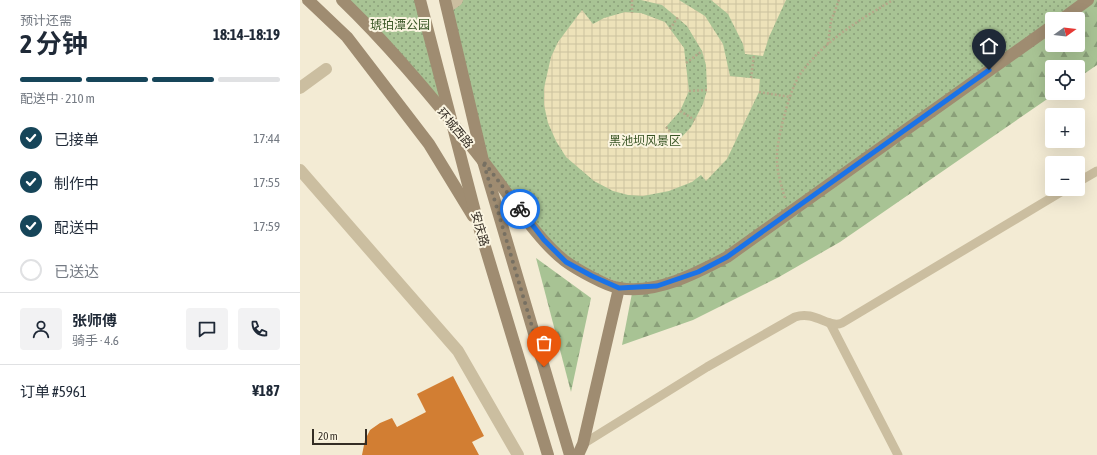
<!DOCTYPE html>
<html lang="zh">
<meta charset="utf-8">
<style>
:root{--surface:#fff;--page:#f2f2f3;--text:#1f2937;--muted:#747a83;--line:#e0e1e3;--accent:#164559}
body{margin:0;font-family:"Asap Condensed","Noto Sans SC",sans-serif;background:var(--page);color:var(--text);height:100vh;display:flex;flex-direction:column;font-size:15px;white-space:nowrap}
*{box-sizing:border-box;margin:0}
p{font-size:13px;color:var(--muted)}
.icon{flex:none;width:22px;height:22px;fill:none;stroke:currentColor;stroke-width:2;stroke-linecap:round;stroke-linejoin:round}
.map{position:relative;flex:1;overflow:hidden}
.sheet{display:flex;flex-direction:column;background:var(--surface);width:300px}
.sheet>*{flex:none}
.needle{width:26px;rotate:75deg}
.controls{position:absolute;left:745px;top:12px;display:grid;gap:8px}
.controls a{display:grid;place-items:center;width:40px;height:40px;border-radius:4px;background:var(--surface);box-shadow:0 4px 16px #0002;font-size:20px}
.scale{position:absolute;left:12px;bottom:10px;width:55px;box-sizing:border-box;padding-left:4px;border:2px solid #342d24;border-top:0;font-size:11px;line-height:14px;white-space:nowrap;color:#342d24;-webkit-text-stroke:3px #fbf5e1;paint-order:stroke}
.pin{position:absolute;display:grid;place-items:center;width:34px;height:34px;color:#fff;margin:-41px -17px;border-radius:50% 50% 50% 0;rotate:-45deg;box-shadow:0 0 4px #0007}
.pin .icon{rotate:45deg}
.courier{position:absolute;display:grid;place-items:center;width:40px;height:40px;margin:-20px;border:3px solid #1a73e8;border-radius:50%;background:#fff;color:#222;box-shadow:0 1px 5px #0007}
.head em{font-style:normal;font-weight:700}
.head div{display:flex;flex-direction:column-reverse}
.head{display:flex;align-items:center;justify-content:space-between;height:68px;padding:0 20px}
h1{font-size:26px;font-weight:700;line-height:30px}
.bar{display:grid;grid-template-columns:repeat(4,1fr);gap:6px 4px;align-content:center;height:48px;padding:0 20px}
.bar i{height:5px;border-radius:3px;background:var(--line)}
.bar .on{background:var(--accent)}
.bar p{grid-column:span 4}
.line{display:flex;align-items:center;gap:10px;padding:0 20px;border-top:1px solid var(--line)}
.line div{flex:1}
.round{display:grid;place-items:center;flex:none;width:42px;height:42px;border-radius:4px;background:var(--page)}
ol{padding:0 20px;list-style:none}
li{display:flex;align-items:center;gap:12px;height:44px}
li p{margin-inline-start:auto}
li .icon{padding:4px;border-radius:50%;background:var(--accent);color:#fff;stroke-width:4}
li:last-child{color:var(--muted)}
li i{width:22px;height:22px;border:2px solid var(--line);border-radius:50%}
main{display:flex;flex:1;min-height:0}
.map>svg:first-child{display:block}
.forest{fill:url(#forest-firs)}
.park{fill:url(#park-dots)}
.plaza{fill:url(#plaza-grid)}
.building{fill:#d27e33}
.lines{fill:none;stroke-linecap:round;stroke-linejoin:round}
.path{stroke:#b7a88a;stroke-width:2.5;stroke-dasharray:2 2;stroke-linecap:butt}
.lane{stroke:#cbbea0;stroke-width:9}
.street{stroke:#cbbea0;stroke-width:12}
.secondary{stroke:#9f8c71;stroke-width:12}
.done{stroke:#777062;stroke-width:4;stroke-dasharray:0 7.2}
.route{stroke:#1a73e8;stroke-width:5}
.labels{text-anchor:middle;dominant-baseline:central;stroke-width:4;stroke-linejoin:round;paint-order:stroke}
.park-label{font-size:12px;fill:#395525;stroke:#fbf5e1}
.street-label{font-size:12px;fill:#342d24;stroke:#fbf5e1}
</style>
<main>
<section class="sheet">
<div class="head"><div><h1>2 分钟</h1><p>预计还需</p></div><em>18:14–18:19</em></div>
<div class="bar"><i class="on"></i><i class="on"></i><i class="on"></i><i></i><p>配送中 · 210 m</p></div>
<ol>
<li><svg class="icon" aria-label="check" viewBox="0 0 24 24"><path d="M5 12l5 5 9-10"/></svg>已接单<p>17:44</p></li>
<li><svg class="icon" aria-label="check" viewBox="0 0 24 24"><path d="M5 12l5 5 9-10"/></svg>制作中<p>17:55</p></li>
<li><svg class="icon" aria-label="check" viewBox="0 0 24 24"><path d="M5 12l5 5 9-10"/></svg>配送中<p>17:59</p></li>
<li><i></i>已送达</li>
</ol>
<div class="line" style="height:72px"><a class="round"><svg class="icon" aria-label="person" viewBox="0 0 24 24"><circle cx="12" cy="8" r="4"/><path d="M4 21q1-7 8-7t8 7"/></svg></a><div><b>张师傅</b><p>骑手 · 4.6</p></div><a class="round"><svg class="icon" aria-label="chat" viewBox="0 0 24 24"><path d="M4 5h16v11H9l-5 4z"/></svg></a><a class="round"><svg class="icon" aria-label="phone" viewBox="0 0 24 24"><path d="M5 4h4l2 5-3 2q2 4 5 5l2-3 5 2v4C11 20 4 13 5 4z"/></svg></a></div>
<div class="line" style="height:52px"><div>订单 #5961</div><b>¥187</b></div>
</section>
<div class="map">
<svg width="797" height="455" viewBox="0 0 797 455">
<defs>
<pattern id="forest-firs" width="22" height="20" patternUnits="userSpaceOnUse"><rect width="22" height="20" fill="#a8c394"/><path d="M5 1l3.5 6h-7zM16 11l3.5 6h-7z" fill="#8a9f79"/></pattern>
<pattern id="park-dots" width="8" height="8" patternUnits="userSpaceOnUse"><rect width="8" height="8" fill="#a8c394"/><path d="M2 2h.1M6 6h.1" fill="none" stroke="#8a9f79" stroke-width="1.8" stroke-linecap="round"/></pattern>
<pattern id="plaza-grid" width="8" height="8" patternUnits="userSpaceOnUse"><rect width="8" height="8" fill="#ede2b9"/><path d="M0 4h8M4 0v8" fill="none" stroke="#ccc29f"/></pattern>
</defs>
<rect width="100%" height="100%" fill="#f3ebd4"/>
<g class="forest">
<polygon points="788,0 797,0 797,65 778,78 778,67 752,67 752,93 756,93 540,242 479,277 393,320 322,345 333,288 752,26 752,45 778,45 778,19 762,19"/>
<polygon points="236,258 291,298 271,392"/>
</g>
<g class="park">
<polygon points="42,0 120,0 154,125"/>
<polygon points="157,0 788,0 762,19 752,19 752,26 398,272 333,288 266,262 183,161 147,7"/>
</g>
<g class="plaza">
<polygon points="341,0 379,0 405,16 423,44 430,76 460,79 459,92 427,159 406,181 401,175 392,182 369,191 343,196 328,195 313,191 294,181 266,157 256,141 248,123 244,105 244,88 251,57 258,42 282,10 293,24 304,18 325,12 341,13 365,22 384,48 389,91 380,111 366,127 378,141 391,127 403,104 407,90 406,65 402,51 387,26 362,5"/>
<polygon points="411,0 486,0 469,37 463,56 445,54 443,44 428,14"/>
</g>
<polygon class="building" points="153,376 184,436 172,442 179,455 62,455 65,440 70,430 80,423 92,418 97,427 126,412 117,394"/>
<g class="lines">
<g class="path">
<polyline points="332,0 332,13"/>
<polyline points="370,29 378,17"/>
<polyline points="528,44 531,21 539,0"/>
<polyline points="386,63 402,51"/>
<polyline points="451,78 454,55"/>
<polyline points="389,91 407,90"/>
<polyline points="459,92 490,97"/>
<polyline points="380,111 395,120"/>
<polyline points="366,127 378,141"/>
<path d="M485 198C474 163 475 155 483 120 488 103 493 82 504 69 527 39 561 19 593 0"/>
</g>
<g class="lane">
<polyline points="778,182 797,171"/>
<polyline points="530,323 598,455"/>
<path d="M283 444 407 367 495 317C515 310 529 329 542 323L766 189"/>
</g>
<g class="street">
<polyline points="147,7 157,0"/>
<polyline points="0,88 26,69"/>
<polyline points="0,170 158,351 218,455"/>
</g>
<g class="secondary">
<polyline points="8,0 47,37 129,144 173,216"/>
<path d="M42 0C93 49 139 105 183 161 207 191 236 239 265 261 276 269 306 286 319 288 355 295 397 273 427 257L752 26"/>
<polyline points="120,0 179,227 248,455"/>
<polyline points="145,0 183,161 270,455"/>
<polyline points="762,19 788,0"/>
<polyline points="278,455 283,444 319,288"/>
</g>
</g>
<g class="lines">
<polyline class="done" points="220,209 183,161 244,367"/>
<polyline class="route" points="220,209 244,240 266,262 292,276 319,288 357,286 398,272 427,257 689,70"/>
</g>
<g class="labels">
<g class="park-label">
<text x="100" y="25">琥珀潭公园</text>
<text x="345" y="141">黑池坝风景区</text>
</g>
<g class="street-label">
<text transform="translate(155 128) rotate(50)">环城西路</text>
<text transform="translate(180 229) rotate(74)">安庆路</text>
</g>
</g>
</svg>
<div class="controls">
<a><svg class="needle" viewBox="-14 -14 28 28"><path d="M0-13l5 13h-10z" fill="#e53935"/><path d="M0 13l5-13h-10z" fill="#747a83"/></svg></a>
<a><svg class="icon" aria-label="locate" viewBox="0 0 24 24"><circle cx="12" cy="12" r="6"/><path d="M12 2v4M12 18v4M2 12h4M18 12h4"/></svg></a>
<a>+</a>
<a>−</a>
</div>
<div class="scale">20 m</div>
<div class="pin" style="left:244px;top:367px;background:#ea580c"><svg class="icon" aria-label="bag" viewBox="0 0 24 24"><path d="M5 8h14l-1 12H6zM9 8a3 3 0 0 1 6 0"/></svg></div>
<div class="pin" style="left:689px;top:70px;background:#1f2937"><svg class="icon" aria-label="home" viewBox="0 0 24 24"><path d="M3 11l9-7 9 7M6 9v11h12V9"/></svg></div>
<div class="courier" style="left:220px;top:209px"><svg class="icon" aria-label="bike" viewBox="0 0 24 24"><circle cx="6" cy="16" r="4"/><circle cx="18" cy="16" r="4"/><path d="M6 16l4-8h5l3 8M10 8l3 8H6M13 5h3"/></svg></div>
</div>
</main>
